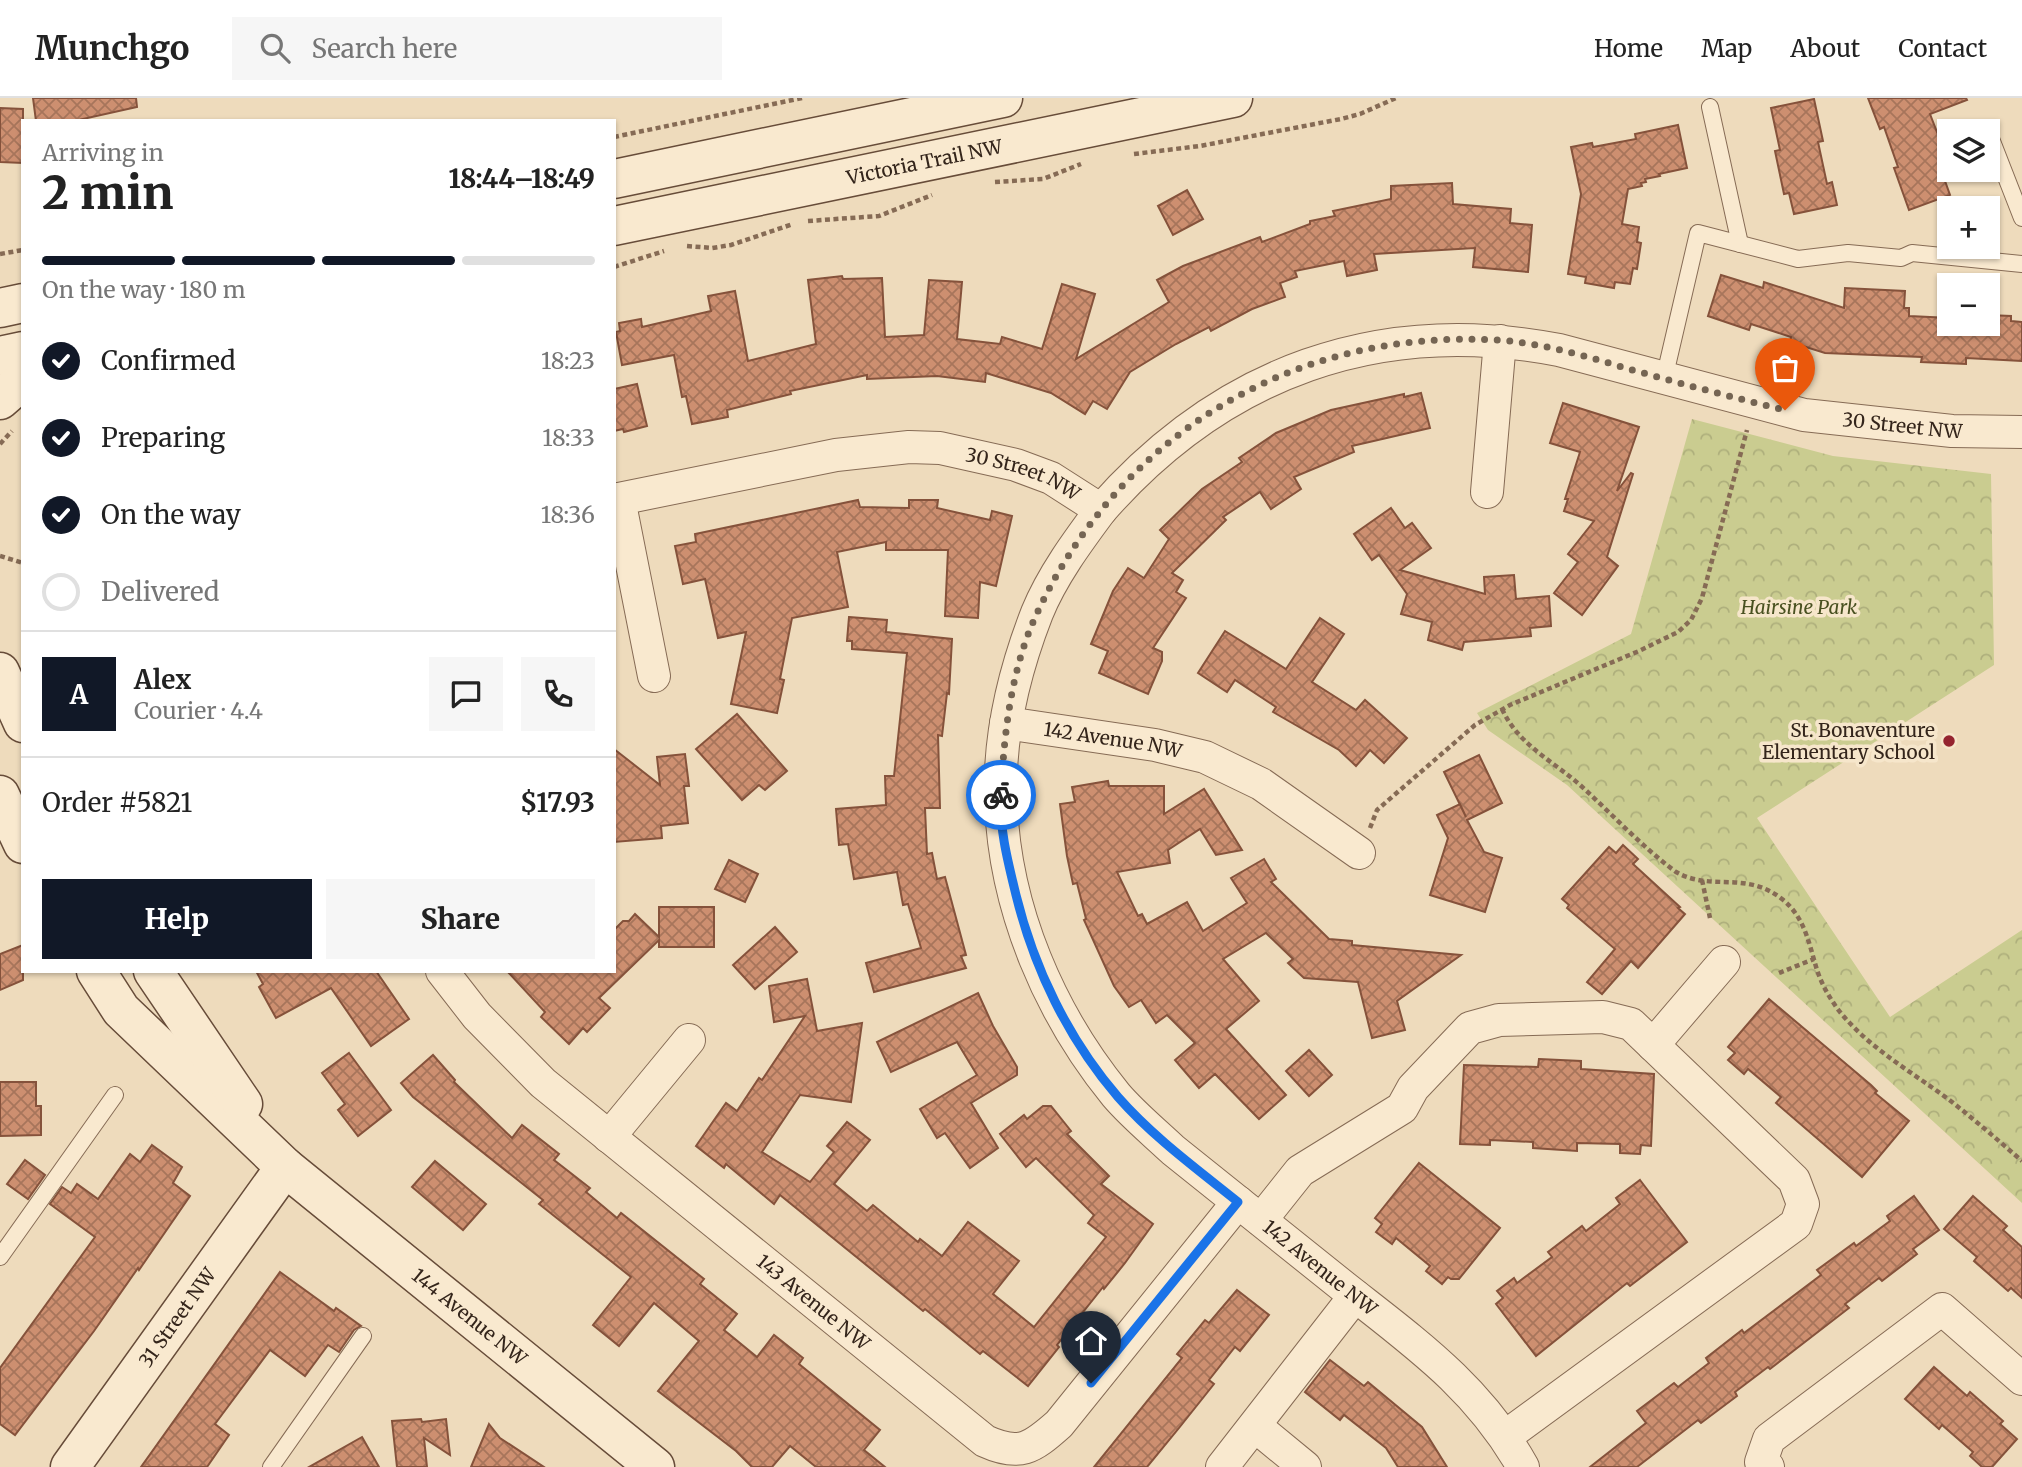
<!DOCTYPE html>
<meta charset="utf-8">
<style>
:root{--surface:#fff;--page:#f6f6f6;--text:#222;--muted:#767676;--line:#e0e0e0;--accent:#111827}
body{margin:0;font-family:Merriweather,serif;background:var(--page);color:var(--text);height:100vh;display:flex;flex-direction:column;font-size:26px;white-space:nowrap}
*{box-sizing:border-box;margin:0}
p{font-size:23px;color:var(--muted)}
.icon{flex:none;width:38px;height:38px;fill:none;stroke:currentColor;stroke-width:2;stroke-linecap:round;stroke-linejoin:round}
.map{position:relative;flex:1;overflow:hidden}
.sheet{position:absolute;left:21px;top:21px;width:595px;height:854px;display:flex;flex-direction:column;background:var(--surface);border-radius:0px;box-shadow:0 2px 5px #0004}
.sheet>*{flex:none}
.tools{position:absolute;left:1937px;top:21px;display:grid;gap:14px}
.tools a{display:grid;place-items:center;width:63px;height:63px;border-radius:0px;background:var(--surface);box-shadow:0 2px 5px #0004;font-size:35px}
.pin{position:absolute;display:grid;place-items:center;width:60px;height:60px;color:#fff;margin:-72px -30px;border-radius:50% 50% 50% 0;rotate:-45deg;box-shadow:0 0 7px #0007}
.pin .icon{rotate:45deg}
.courier{position:absolute;display:grid;place-items:center;width:70px;height:70px;margin:-35px;border:5px solid #1a73e8;border-radius:50%;background:#fff;color:#222;box-shadow:0 2px 9px #0007}
.overview em{font-style:normal;font-weight:800}
.overview div{display:flex;flex-direction:column-reverse}
.overview{display:flex;align-items:center;justify-content:space-between;height:119px;padding:0 21px}
h1{font-size:46px;font-weight:800;line-height:52px}
.bar{display:grid;grid-template-columns:repeat(4,1fr);gap:10px 7px;align-content:center;height:84px;padding:0 21px}
.bar i{height:9px;border-radius:5px;background:var(--line)}
.bar .on{background:var(--accent)}
.bar p{grid-column:span 4}
.line{display:flex;align-items:center;gap:18px;padding:0 21px;border-top:2px solid var(--line)}
.line div{flex:1}
.round{display:grid;place-items:center;flex:none;width:74px;height:74px;border-radius:0px;background:var(--page)}
ol{padding:0 21px;list-style:none}
li{display:flex;align-items:center;gap:21px;height:77px}
li p{margin-inline-start:auto}
li .icon{padding:7px;border-radius:50%;background:var(--accent);color:#fff;stroke-width:4}
li:last-child{color:var(--muted)}
li i{width:38px;height:38px;border:4px solid var(--line);border-radius:50%}
.action{display:flex;gap:14px;margin-top:auto;padding:14px 21px}
.action a{flex:1;height:80px;border-radius:0px;background:var(--accent);color:#fff;font-size:28px;font-weight:800;line-height:80px;text-align:center}
.action a+a{background:var(--page);color:var(--text)}
header{display:flex;align-items:center;gap:42px;box-sizing:border-box;height:98px;padding:0 35px;background:var(--surface);border-bottom:2px solid var(--line)}
header strong{font-size:33px}
nav{display:flex;gap:38px;margin-inline-start:auto;font-size:24px}
.search{width:490px;height:63px;background:var(--page);display:flex;align-items:center;gap:18px;box-sizing:border-box;padding:0 24px;border-radius:0px;color:var(--muted);font-size:26px}
.map>svg:first-child{display:block}
.park{fill:url(#park-crowns)}
.building{fill:url(#building-cross-hatch);stroke:#85523b;stroke-width:2}
.lines{fill:none;stroke-linecap:round;stroke-linejoin:round}
.lane-casing{stroke:#866b55;stroke-width:18}
.street-casing{stroke:#866b55;stroke-width:34}
.secondary-casing{stroke:#674c39;stroke-width:41}
.path{stroke:#866b55;stroke-width:4.5;stroke-dasharray:5 3.5;stroke-linecap:butt}
.lane{stroke:#f9e9cf;stroke-width:16}
.street{stroke:#f9e9cf;stroke-width:32}
.secondary{stroke:#f9e9cf;stroke-width:38}
.done{stroke:#756553;stroke-width:7;stroke-dasharray:0 12.6}
.route{stroke:#1a73e8;stroke-width:9}
.poi-dot{fill:#95242f;stroke:#f6e6cb;stroke-width:2.5}
.labels{text-anchor:middle;dominant-baseline:central;stroke-width:7;stroke-linejoin:round;paint-order:stroke}
.street-label{font-size:19px;fill:#34251b;stroke:#f6e6cb}
.park-label{font-size:19px;font-style:italic;fill:#495121;stroke:#f6e6cb}
.poi-label{font-size:19px;fill:#34251b;stroke:#f6e6cb;text-anchor:end}
</style>
<header>
<strong>Munchgo</strong>
<div class="search"><svg class="icon" aria-label="search" viewBox="0 0 24 24"><circle cx="10" cy="10" r="6"/><path d="M15 15l6 6"/></svg>Search here</div>
<nav><a>Home</a><a>Map</a><a>About</a><a>Contact</a></nav>
</header>
<div class="map">
<svg width="2022" height="1369" viewBox="0 0 2022 1369">
<defs>
<pattern id="park-crowns" width="20" height="18" patternUnits="userSpaceOnUse" patternTransform="scale(1.75)"><rect width="20" height="18" fill="#cacc90"/><path d="M2 6a3 3 0 1 1 6 0M12 15a3 3 0 1 1 6 0" fill="none" stroke="#aeaf7c"/></pattern>
<pattern id="building-cross-hatch" width="8" height="8" patternUnits="userSpaceOnUse" patternTransform="scale(1.75)"><rect width="8" height="8" fill="#cd8f70"/><path d="M0 0l8 8M0 8l8-8" fill="none" stroke="#a7755b"/></pattern>
</defs>
<rect width="100%" height="100%" fill="#eedbbc"/>
<polygon class="park" points="1692,321 1833,358 1991,376 1994,567 1757,720 1890,919 2022,832 2022,1105 1567,687 1488,632 1477,615 1631,536"/>
<g class="building">
<polygon points="33,0 136,0 137,9 74,23 36,23"/>
<polygon points="1868,0 1966,0 1967,2 1930,16 1942,47 1938,48 1945,68 1940,69 1950,97 1909,112 1894,70 1898,69 1884,29 1880,31"/>
<polygon points="1814,1 1823,43 1818,44 1827,86 1832,84 1837,107 1794,116 1789,95 1784,96 1775,53 1780,52 1771,10"/>
<polygon points="0,10 23,11 23,65 0,64"/>
<polygon points="1678,27 1687,70 1659,76 1660,78 1645,81 1646,84 1641,85 1642,88 1628,91 1622,126 1639,129 1637,144 1641,145 1637,171 1633,170 1630,186 1615,184 1614,190 1585,185 1586,179 1568,176 1581,96 1571,49 1592,45 1593,49 1636,41 1635,36"/>
<polygon points="1452,85 1453,106 1511,111 1510,125 1532,127 1528,174 1473,169 1475,150 1374,156 1377,172 1347,178 1344,163 1295,173 1297,179 1280,185 1285,199 1252,211 1211,233 1209,229 1176,246 1130,274 1107,311 1093,303 1085,316 1051,295 986,275 985,284 937,278 867,281 867,277 790,293 791,296 727,312 728,319 692,326 686,298 682,299 674,257 622,267 616,234 620,233 619,225 641,221 642,229 711,213 708,198 735,193 748,263 816,246 808,182 842,178 843,181 882,180 885,239 924,237 929,182 962,184 957,241 1000,246 1002,239 1042,251 1062,186 1095,196 1076,261 1169,204 1157,182 1183,168 1260,139 1262,144 1310,126 1310,123 1335,118 1333,113 1391,101 1391,88"/>
<polygon points="1187,92 1203,121 1173,137 1158,108"/>
<polygon points="1721,177 1763,190 1764,184 1844,210 1845,190 1905,193 1904,210 1909,210 1909,218 1950,220 1950,226 1988,226 1988,217 2011,218 2011,223 2022,224 2022,263 1966,260 1966,266 1921,264 1922,259 1825,255 1790,244 1791,239 1751,226 1749,232 1708,218"/>
<polygon points="637,286 647,328 624,334 623,331 614,333 614,291"/>
<polygon points="1421,295 1430,330 1352,348 1354,354 1294,379 1301,391 1271,411 1260,394 1223,419 1226,422 1172,475 1183,482 1176,494 1186,500 1153,550 1162,554 1162,563 1148,596 1099,575 1108,553 1091,546 1113,493 1128,470 1144,480 1169,441 1160,432 1202,391 1242,364 1239,360 1276,335 1331,312 1404,296 1404,299"/>
<polygon points="1563,305 1639,329 1617,393 1631,375 1633,376 1607,459 1618,468 1582,517 1554,495 1578,464 1568,456 1594,423 1564,413 1568,401 1565,401 1580,354 1550,345"/>
<polygon points="858,402 860,409 909,410 909,402 938,402 937,410 990,422 992,413 1012,418 996,488 980,484 978,520 945,518 948,452 886,452 886,444 837,454 848,509 792,520 780,581 784,582 777,615 731,606 746,534 718,540 705,481 683,486 675,448 696,444 695,436"/>
<polygon points="1391,410 1405,430 1412,425 1431,450 1400,472 1485,496 1484,479 1514,477 1516,501 1549,498 1551,528 1530,530 1531,538 1464,544 1462,552 1428,542 1432,524 1401,516 1407,496 1379,457 1372,462 1354,436"/>
<polygon points="849,519 887,522 886,534 952,541 949,596 947,595 942,638 938,637 940,710 925,710 927,756 932,755 937,781 945,779 966,857 961,858 966,870 874,894 866,865 921,850 908,806 903,807 897,774 854,781 848,746 839,747 836,711 886,707 885,678 894,678 907,555 852,551 852,543 847,543"/>
<polygon points="1320,520 1344,536 1312,584 1356,612 1365,602 1407,640 1384,665 1370,652 1356,668 1339,652 1273,614 1276,609 1235,582 1227,594 1198,575 1225,533 1286,571"/>
<polygon points="737,616 787,673 765,692 759,687 742,702 696,651"/>
<polygon points="614,651 660,687 657,659 685,656 689,688 684,688 688,725 661,728 662,740 614,744"/>
<polygon points="1479,657 1502,705 1467,722 1484,754 1502,760 1485,814 1430,797 1448,740 1437,717 1460,706 1466,719 1444,674"/>
<polygon points="1108,683 1109,688 1164,688 1164,716 1204,691 1242,752 1216,757 1200,731 1168,752 1170,765 1117,774 1138,818 1142,816 1147,826 1187,804 1203,833 1247,805 1231,780 1264,761 1276,781 1271,784 1329,841 1352,843 1352,847 1461,857 1397,903 1405,932 1372,940 1358,884 1304,880 1288,865 1293,861 1266,835 1223,861 1259,903 1226,931 1286,997 1259,1021 1215,976 1199,990 1175,962 1195,945 1167,917 1156,925 1141,902 1129,909 1114,888 1084,822 1086,821 1077,785 1073,786 1067,758 1060,706 1075,704 1072,689"/>
<polygon points="1623,747 1638,761 1633,766 1680,809 1678,810 1685,816 1638,870 1631,863 1602,896 1587,884 1615,851 1567,810 1569,807 1562,801 1609,749 1616,755"/>
<polygon points="729,762 758,776 745,804 715,791"/>
<polygon points="659,809 714,809 714,849 659,849 659,842 599,900 610,910 587,934 583,930 569,946 541,919 545,914 507,873 614,873 614,832 623,823 629,823 635,816 659,839"/>
<polygon points="775,829 797,854 755,891 733,867"/>
<polygon points="23,847 23,882 0,892 0,856"/>
<polygon points="256,873 376,873 409,921 371,948 331,890 276,920 259,889 263,886"/>
<polygon points="807,881 817,933 862,925 851,1004 800,997 762,1054 810,1084 834,1054 827,1048 847,1024 870,1042 834,1086 867,1113 873,1107 918,1144 920,1141 942,1158 968,1124 1019,1163 993,1196 1034,1229 1106,1139 1088,1125 1094,1117 1036,1060 1026,1069 1000,1036 1024,1017 1027,1021 1043,1008 1051,1008 1071,1033 1067,1036 1109,1078 1101,1086 1153,1126 1125,1165 1104,1191 1103,1189 1057,1247 1059,1249 1028,1288 983,1253 980,1256 925,1211 923,1213 780,1097 774,1106 726,1066 724,1070 696,1048 726,1005 737,1013 759,980 762,982 805,918 774,924 769,888"/>
<polygon points="978,895 993,928 1017,969 1017,977 971,1005 998,1050 970,1070 945,1035 937,1040 920,1011 977,977 957,944 891,974 877,944"/>
<polygon points="1769,901 1871,987 1877,993 1875,995 1909,1023 1862,1079 1776,1005 1781,999 1748,971 1744,976 1728,962 1735,955 1728,949"/>
<polygon points="1309,952 1332,977 1309,998 1286,973"/>
<polygon points="349,955 391,1012 358,1038 338,1012 345,1006 322,975"/>
<polygon points="433,957 455,982 454,984 512,1040 522,1027 559,1056 554,1062 590,1090 586,1094 617,1120 621,1115 704,1181 700,1186 737,1216 724,1232 757,1259 774,1237 803,1260 799,1266 880,1332 864,1352 885,1369 816,1369 790,1348 772,1369 752,1369 736,1353 658,1293 699,1243 654,1205 619,1248 593,1227 631,1179 539,1106 543,1102 413,999 401,985"/>
<polygon points="1539,961 1581,963 1581,971 1654,976 1651,1048 1641,1047 1640,1056 1620,1055 1620,1046 1577,1045 1577,1053 1533,1050 1533,1044 1490,1042 1490,1047 1460,1046 1464,967 1538,969"/>
<polygon points="0,984 36,984 36,1008 41,1008 41,1037 0,1038"/>
<polygon points="152,1047 182,1069 173,1085 190,1098 139,1172 138,1170 94,1233 15,1337 0,1326 0,1270 95,1139 50,1106 62,1089 71,1095 77,1086 98,1101 130,1056 140,1064"/>
<polygon points="25,1062 45,1077 28,1101 7,1086"/>
<polygon points="435,1063 486,1106 463,1132 412,1089"/>
<polygon points="1419,1065 1500,1130 1459,1181 1451,1181 1448,1179 1442,1186 1426,1173 1430,1168 1396,1140 1392,1146 1376,1134 1382,1126 1375,1120"/>
<polygon points="1640,1082 1687,1144 1630,1188 1627,1185 1536,1258 1496,1206 1503,1200 1497,1193 1514,1180 1517,1185 1552,1159 1548,1154 1582,1128 1586,1133 1620,1106 1616,1100"/>
<polygon points="1914,1098 1939,1132 1913,1151 1917,1156 1882,1183 1879,1180 1845,1206 1849,1210 1770,1271 1768,1269 1735,1294 1737,1298 1701,1325 1698,1322 1637,1369 1590,1369 1646,1325 1637,1313 1674,1285 1678,1289 1709,1265 1706,1260 1742,1232 1744,1235 1821,1177 1817,1172 1854,1145 1856,1148 1890,1123 1887,1118"/>
<polygon points="1973,1098 2007,1128 2003,1132 2022,1149 2022,1200 2011,1190 2008,1193 1974,1163 1977,1159 1944,1131"/>
<polygon points="280,1174 334,1213 336,1210 361,1228 354,1232 339,1254 328,1247 305,1278 270,1252 215,1326 229,1337 207,1369 141,1369"/>
<polygon points="1237,1192 1269,1217 1240,1253 1235,1249 1209,1282 1214,1286 1179,1330 1147,1369 1094,1369 1182,1260 1177,1256 1205,1222 1209,1225"/>
<polygon points="1330,1262 1364,1288 1368,1284 1422,1329 1447,1369 1398,1369 1386,1350 1344,1317 1340,1322 1305,1294"/>
<polygon points="1934,1269 1967,1298 1970,1294 2003,1323 2000,1326 2017,1341 1992,1369 1982,1369 1970,1358 1973,1354 1942,1327 1939,1331 1905,1301"/>
<polygon points="421,1321 422,1324 446,1321 450,1357 424,1340 427,1369 397,1369 392,1323"/>
<polygon points="489,1326 500,1340 544,1369 471,1369"/>
<polygon points="362,1339 379,1369 309,1369"/>
</g>
<g class="lines">
<defs>
<g id="lane">
<polyline points="1710,9 1740,146"/>
<polyline points="1988,33 2022,120"/>
<polyline points="1664,281 1698,135 1798,161 1848,155 1901,160 1912,155 2022,166"/>
<polyline points="0,1159 115,997"/>
<polyline points="271,1369 363,1238"/>
</g>
<g id="street">
<polyline points="1487,394 1500,243"/>
<polyline points="619,401 654,578"/>
<path id="s1" d="M614 402 836 357 909 349 940 350 1016 367 1051 380 1101 412C1222 274 1378 217 1559 252L1804 317 1952 333 2022 334"/>
<path id="s2" d="M1101 412C1078 443 1052 478 1037 515 1014 574 998 642 1001 706 1005 812 1050 916 1116 997 1133 1017 1154 1034 1173 1052 1230 1097 1287 1143 1344 1189 1415 1245 1478 1289 1523 1369"/>
<path id="s3" d="M1006 625 1155 647 1205 659 1261 686 1359 755"/>
<path id="s4" d="M442 873 477 918 543 985 985 1343C1020 1359 1032 1350 1059 1326L1238 1104"/>
<polyline points="1653,947 1724,864"/>
<polyline points="609,1039 689,942"/>
<polyline points="1261,1122 1300,1073 1402,1010 1413,990 1470,930 1499,922 1603,919 1631,926 1794,1082 1803,1106 1796,1126 1506,1338"/>
<polyline points="1255,1328 1305,1369"/>
<polyline points="1222,1369 1355,1198"/>
<polyline points="1768,1369 1761,1364 1769,1341 1942,1211 2022,1281"/>
</g>
<g id="secondary">
<polyline points="614,81 1003,0"/>
<path id="s5" d="M614 128 1233 0"/>
<polyline points="0,210 23,205"/>
<polyline points="0,258 23,253"/>
<polyline points="0,302 23,282"/>
<polyline points="0,574 23,625"/>
<polyline points="0,697 23,746"/>
<path id="s6" d="M96 873 121 912 285 1069 655 1369"/>
<polyline points="153,873 243,1006"/>
<path id="s7" d="M70 1369 285 1069"/>
</g>
</defs>
<use href="#lane" class="lane-casing"/>
<use href="#street" class="street-casing"/>
<use href="#secondary" class="secondary-casing"/>
<g class="path">
<polyline points="614,39 802,0"/>
<polyline points="1134,56 1200,48 1341,21 1360,16 1396,0"/>
<polyline points="995,84 1043,81 1081,66"/>
<polyline points="808,123 879,118 932,97"/>
<polyline points="687,148 712,150 731,147 793,126"/>
<polyline points="0,156 23,152"/>
<polyline points="614,169 664,153"/>
<polyline points="0,346 12,333"/>
<polyline points="0,458 23,465"/>
<path d="M1502 611C1518 646 1551 662 1579 686 1611 715 1641 748 1676 774 1711 794 1745 772 1782 801 1805 819 1809 846 1817 872 1822 887 1830 901 1840 914 1871 952 1914 975 1952 1004 1976 1023 1999 1043 2022 1063"/>
<polyline points="1370,730 1377,712 1475,627 1510,607 1639,553 1678,534 1691,522 1702,500 1747,332"/>
<polyline points="1702,782 1710,820"/>
<polyline points="1779,875 1814,861"/>
</g>
<use href="#lane" class="lane"/>
<use href="#street" class="street"/>
<use href="#secondary" class="secondary"/>
</g>
<g class="lines">
<path class="done" d="M1001 697C1004 635 1011 568 1039 511 1125 331 1299 231 1497 242 1545 245 1591 260 1636 273 1686 287 1735 300 1785 312"/>
<path class="route" d="M1001 697C999 730 1008 764 1016 797 1034 870 1068 941 1118 999 1153 1039 1197 1071 1238 1104L1091 1285"/>
</g>
<circle class="poi-dot" cx="1949" cy="643" r="7"/>
<g class="labels">
<g class="street-label">
<text stroke="none"><textPath href="#s5" startOffset="317">Victoria Trail NW</textPath></text>
<text stroke="none"><textPath href="#s1" startOffset="1368">30 Street NW</textPath></text>
<text stroke="none"><textPath href="#s1" startOffset="418">30 Street NW</textPath></text>
<text stroke="none"><textPath href="#s3" startOffset="108">142 Avenue NW</textPath></text>
<text stroke="none"><textPath href="#s2" startOffset="903">142 Avenue NW</textPath></text>
<text stroke="none"><textPath href="#s4" startOffset="499">143 Avenue NW</textPath></text>
<text stroke="none"><textPath href="#s7" startOffset="184">31 Street NW</textPath></text>
<text stroke="none"><textPath href="#s6" startOffset="511">144 Avenue NW</textPath></text>
</g>
<g class="park-label">
<text x="1799" y="509">Hairsine Park</text>
</g>
<g class="poi-label">
<text x="1935" y="632">St. Bonaventure<tspan x="1935" dy="22">Elementary School</tspan></text>
</g>
</g>
</svg>
<div class="tools">
<a><svg class="icon" aria-label="layers" viewBox="0 0 24 24"><path d="M12 4l9 5-9 5-9-5zM3 14l9 5 9-5"/></svg></a>
<a>+</a>
<a>−</a>
</div>
<div class="pin" style="left:1785px;top:312px;background:#ea580c"><svg class="icon" aria-label="bag" viewBox="0 0 24 24"><path d="M5 8h14l-1 12H6zM9 8a3 3 0 0 1 6 0"/></svg></div>
<div class="pin" style="left:1091px;top:1285px;background:#1f2937"><svg class="icon" aria-label="home" viewBox="0 0 24 24"><path d="M3 11l9-7 9 7M6 9v11h12V9"/></svg></div>
<div class="courier" style="left:1001px;top:697px"><svg class="icon" aria-label="bike" viewBox="0 0 24 24"><circle cx="6" cy="16" r="4"/><circle cx="18" cy="16" r="4"/><path d="M6 16l4-8h5l3 8M10 8l3 8H6M13 5h3"/></svg></div>
<section class="sheet">
<div class="overview"><div><h1>2 min</h1><p>Arriving in</p></div><em>18:44–18:49</em></div>
<div class="bar"><i class="on"></i><i class="on"></i><i class="on"></i><i></i><p>On the way · 180 m</p></div>
<ol>
<li><svg class="icon" aria-label="check" viewBox="0 0 24 24"><path d="M5 12l5 5 9-10"/></svg>Confirmed<p>18:23</p></li>
<li><svg class="icon" aria-label="check" viewBox="0 0 24 24"><path d="M5 12l5 5 9-10"/></svg>Preparing<p>18:33</p></li>
<li><svg class="icon" aria-label="check" viewBox="0 0 24 24"><path d="M5 12l5 5 9-10"/></svg>On the way<p>18:36</p></li>
<li><i></i>Delivered</li>
</ol>
<div class="line" style="height:126px"><b class="round" style="background:var(--accent);color:#fff">A</b><div><b>Alex</b><p>Courier · 4.4</p></div><a class="round"><svg class="icon" aria-label="chat" viewBox="0 0 24 24"><path d="M4 5h16v11H9l-5 4z"/></svg></a><a class="round"><svg class="icon" aria-label="phone" viewBox="0 0 24 24"><path d="M5 4h4l2 5-3 2q2 4 5 5l2-3 5 2v4C11 20 4 13 5 4z"/></svg></a></div>
<div class="line" style="height:91px"><div>Order #5821</div><b>$17.93</b></div>
<div class="action"><a>Help</a><a>Share</a></div>
</section>
</div>
